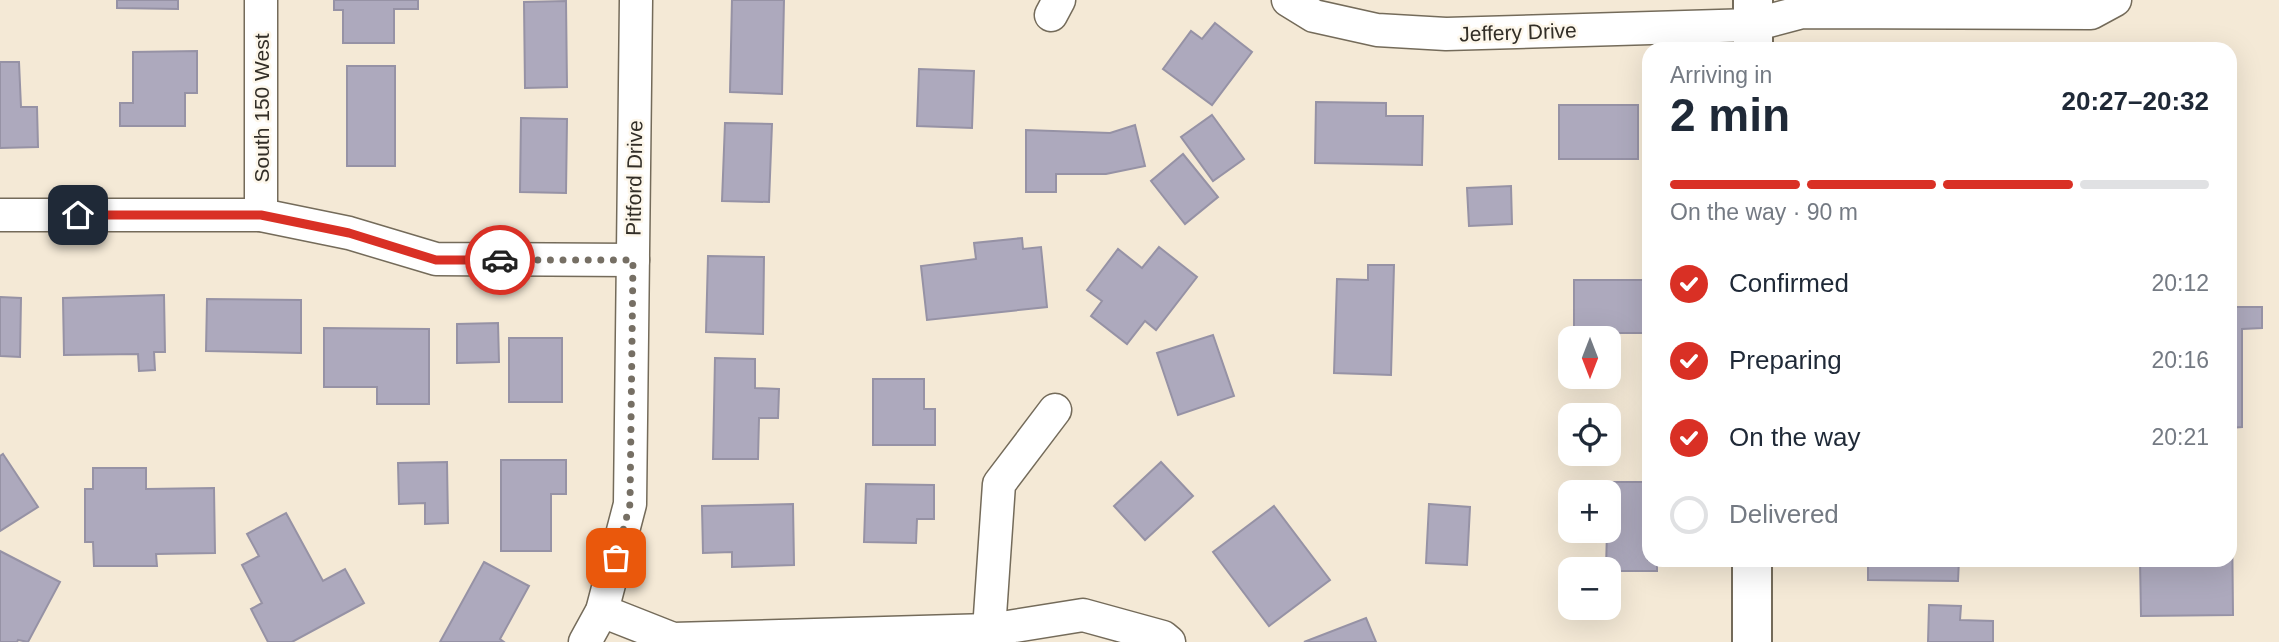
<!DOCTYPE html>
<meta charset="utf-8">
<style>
:root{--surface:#fff;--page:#f2f2f3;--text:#1f2937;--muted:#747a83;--line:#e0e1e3;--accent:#d93025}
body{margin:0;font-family:Helvetica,sans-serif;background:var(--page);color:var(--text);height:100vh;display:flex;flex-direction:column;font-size:26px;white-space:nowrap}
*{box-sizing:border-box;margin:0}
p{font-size:23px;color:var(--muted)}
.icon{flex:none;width:38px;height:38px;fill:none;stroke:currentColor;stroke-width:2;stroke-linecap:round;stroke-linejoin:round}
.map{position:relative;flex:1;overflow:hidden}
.side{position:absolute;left:1642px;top:42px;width:595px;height:525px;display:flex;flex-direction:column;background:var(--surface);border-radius:21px;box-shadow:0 7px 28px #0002}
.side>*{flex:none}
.needle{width:46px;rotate:180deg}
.tools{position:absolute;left:1558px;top:326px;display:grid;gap:14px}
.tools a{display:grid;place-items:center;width:63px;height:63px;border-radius:14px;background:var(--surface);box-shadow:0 7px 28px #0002;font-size:35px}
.pin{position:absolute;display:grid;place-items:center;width:60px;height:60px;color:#fff;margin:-30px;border-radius:14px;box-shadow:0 4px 10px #0006}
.courier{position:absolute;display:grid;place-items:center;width:70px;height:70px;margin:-35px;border:5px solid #d93025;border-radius:50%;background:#fff;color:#222;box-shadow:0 2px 9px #0007}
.summary em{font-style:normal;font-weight:600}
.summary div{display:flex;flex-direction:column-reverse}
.summary{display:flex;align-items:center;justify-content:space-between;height:119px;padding:0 28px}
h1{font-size:46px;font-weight:600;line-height:52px}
.bar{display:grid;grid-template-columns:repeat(4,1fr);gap:10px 7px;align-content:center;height:84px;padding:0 28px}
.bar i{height:9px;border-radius:5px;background:var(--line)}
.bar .selected{background:var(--accent)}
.bar p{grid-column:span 4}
ol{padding:0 28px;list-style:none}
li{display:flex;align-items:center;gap:21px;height:77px}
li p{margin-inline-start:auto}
li .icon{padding:7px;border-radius:50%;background:var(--accent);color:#fff;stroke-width:4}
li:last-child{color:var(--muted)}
li i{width:38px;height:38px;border:4px solid var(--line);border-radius:50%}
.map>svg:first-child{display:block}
.building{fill:#ada9bd;stroke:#9692a5;stroke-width:2}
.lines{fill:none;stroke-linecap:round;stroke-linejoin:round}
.street-casing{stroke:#746b5a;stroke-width:35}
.secondary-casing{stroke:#746b5a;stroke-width:42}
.street{stroke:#fff;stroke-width:32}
.secondary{stroke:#fff;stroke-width:38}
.done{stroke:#766f64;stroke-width:7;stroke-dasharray:0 12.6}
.route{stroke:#d93025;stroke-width:9}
.labels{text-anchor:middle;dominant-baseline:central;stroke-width:5;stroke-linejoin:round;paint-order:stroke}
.street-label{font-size:21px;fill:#322e27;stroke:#fdf7eb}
</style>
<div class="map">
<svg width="2279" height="642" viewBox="0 0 2279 642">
<rect width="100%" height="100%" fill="#f4e9d6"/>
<g class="building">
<polygon points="117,0 178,0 178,9 117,8"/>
<polygon points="334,0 418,0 418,9 394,9 394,43 343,43 343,10 334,10"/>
<polygon points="732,0 784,0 782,94 730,92"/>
<polygon points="566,1 567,87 525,88 524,2"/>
<polygon points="1215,23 1252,52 1212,105 1163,69 1191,31 1202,39"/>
<polygon points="197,51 197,93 185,93 185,126 120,126 120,103 133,103 133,52"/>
<polygon points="0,62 19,62 21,107 37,107 38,147 0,148"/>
<rect x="347" y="66" width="48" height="100"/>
<polygon points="919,69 974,71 972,128 917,126"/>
<polygon points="1316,102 1386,103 1386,116 1423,116 1422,165 1315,163"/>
<rect x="1559" y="105" width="79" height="54"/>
<polygon points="1212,115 1244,159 1213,181 1181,137"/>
<polygon points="521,118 567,119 566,193 520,192"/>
<polygon points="725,123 772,124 769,202 722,201"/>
<polygon points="1135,125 1145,166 1106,174 1056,174 1056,192 1026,192 1026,130 1110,133"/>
<polygon points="1183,154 1218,197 1185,224 1151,181"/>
<polygon points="1511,186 1512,224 1469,226 1467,188"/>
<polygon points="1022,238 1023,249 1041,247 1047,307 927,320 921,266 976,259 974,243"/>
<polygon points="1159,247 1197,277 1156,330 1145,321 1127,344 1091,316 1102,301 1087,290 1118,249 1142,268"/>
<polygon points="708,256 764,257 763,334 706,332"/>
<polygon points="1368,265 1394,265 1391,375 1334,373 1337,279 1368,280"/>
<rect x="1574" y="280" width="74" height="53"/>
<polygon points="164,295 165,352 154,352 155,370 139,371 138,354 64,355 63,298"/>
<polygon points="0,297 21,298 20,357 0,356"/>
<polygon points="207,299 301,300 301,353 206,351"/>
<polygon points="2230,307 2262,307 2262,328 2242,329 2242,427 2230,428"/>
<polygon points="498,323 499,362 457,363 457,324"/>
<polygon points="324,328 429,329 429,404 377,404 377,387 324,387"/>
<polygon points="1213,335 1234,396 1178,415 1157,353"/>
<rect x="509" y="338" width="53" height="64"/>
<polygon points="715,358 755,359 755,388 779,389 778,418 759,418 758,459 713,459"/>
<polygon points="873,379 924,379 924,409 935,409 935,445 873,445"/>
<polygon points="3,454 38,507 0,531 0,456"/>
<polygon points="501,460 566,460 566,494 551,494 551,551 501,551"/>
<polygon points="447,462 448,523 425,524 425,503 399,504 398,463"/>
<polygon points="1161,462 1193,496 1145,540 1114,506"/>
<polygon points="93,468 146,468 146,489 214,488 215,553 156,554 157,566 94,566 93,542 85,542 85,489 93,489"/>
<polygon points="1600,482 1644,482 1644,512 1648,511 1648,560 1657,560 1657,571 1608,571 1608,569 1606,569 1608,492 1600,492"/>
<polygon points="866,484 934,485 934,519 917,519 916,543 864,542"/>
<polygon points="793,504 794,565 732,567 732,552 703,553 702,506"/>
<polygon points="1429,504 1470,507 1467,565 1426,563"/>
<polygon points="1274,506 1330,580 1269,626 1213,552"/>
<polygon points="286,513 323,581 345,569 364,603 292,642 268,642 251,609 262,603 242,565 259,556 247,534"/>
<polygon points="2230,518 2232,518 2233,615 2141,616 2140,560 2230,560"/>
<polygon points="0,551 60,582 28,642 18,640 17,642 0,642"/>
<polygon points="1868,560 1959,560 1958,581 1868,580"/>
<polygon points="484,562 529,586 500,639 504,642 440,642"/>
<polygon points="1929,605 1961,606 1960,620 1993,621 1993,642 1928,642"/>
<polygon points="1366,618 1376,642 1304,642"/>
</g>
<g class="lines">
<defs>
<g id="street">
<polyline points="1288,0 1314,16 1377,30 1446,34 1753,25 1802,12 2091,13 2115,0"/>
<polyline points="1051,15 1059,0"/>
<polyline points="0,215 261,215 349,233 436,259 633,260"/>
<polyline points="261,215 261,0"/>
<polyline points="602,611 673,639 989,630 1083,615 1163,637 1169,642"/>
<polyline points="989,630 999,484 1055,410"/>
<polyline points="585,642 602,611 630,504 636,0"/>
</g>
<g id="secondary">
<polyline points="1753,0 1753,49"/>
<polyline points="1752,642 1752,560"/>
</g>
</defs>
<use href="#street" class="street-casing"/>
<use href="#secondary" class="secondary-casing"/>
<use href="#street" class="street"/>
<use href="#secondary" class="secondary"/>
</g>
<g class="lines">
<polyline class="done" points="500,260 633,260 630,504 616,558"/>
<polyline class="route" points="78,215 261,215 349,233 436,260 500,260"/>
</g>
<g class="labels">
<g class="street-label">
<text transform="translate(1518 32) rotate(-2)">Jeffery Drive</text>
<text transform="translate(261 108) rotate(-90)">South 150 West</text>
<text transform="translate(634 178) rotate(-89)">Pitford Drive</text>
</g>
</g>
</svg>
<div class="tools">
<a><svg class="needle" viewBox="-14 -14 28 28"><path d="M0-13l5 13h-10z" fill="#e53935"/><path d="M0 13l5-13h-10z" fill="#747a83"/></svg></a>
<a><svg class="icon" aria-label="locate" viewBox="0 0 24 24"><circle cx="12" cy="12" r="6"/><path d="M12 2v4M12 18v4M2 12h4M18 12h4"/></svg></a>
<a>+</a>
<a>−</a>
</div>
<div class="pin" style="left:616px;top:558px;background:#ea580c"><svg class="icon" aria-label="bag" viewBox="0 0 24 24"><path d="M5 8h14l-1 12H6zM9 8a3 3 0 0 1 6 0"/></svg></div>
<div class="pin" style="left:78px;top:215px;background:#1f2937"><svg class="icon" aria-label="home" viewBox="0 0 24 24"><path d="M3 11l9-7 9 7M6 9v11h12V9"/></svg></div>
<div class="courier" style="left:500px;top:260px"><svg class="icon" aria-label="car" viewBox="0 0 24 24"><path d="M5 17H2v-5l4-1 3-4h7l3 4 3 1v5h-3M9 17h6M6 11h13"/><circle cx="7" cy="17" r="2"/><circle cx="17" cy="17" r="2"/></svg></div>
<section class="side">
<div class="summary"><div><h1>2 min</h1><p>Arriving in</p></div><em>20:27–20:32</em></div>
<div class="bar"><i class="selected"></i><i class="selected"></i><i class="selected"></i><i></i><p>On the way · 90 m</p></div>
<ol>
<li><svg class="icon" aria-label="check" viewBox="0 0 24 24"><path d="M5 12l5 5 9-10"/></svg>Confirmed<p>20:12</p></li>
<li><svg class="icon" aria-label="check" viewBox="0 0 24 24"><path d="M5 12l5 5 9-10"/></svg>Preparing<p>20:16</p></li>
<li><svg class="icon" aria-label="check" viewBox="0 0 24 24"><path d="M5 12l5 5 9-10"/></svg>On the way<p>20:21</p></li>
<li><i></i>Delivered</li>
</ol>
</section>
</div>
